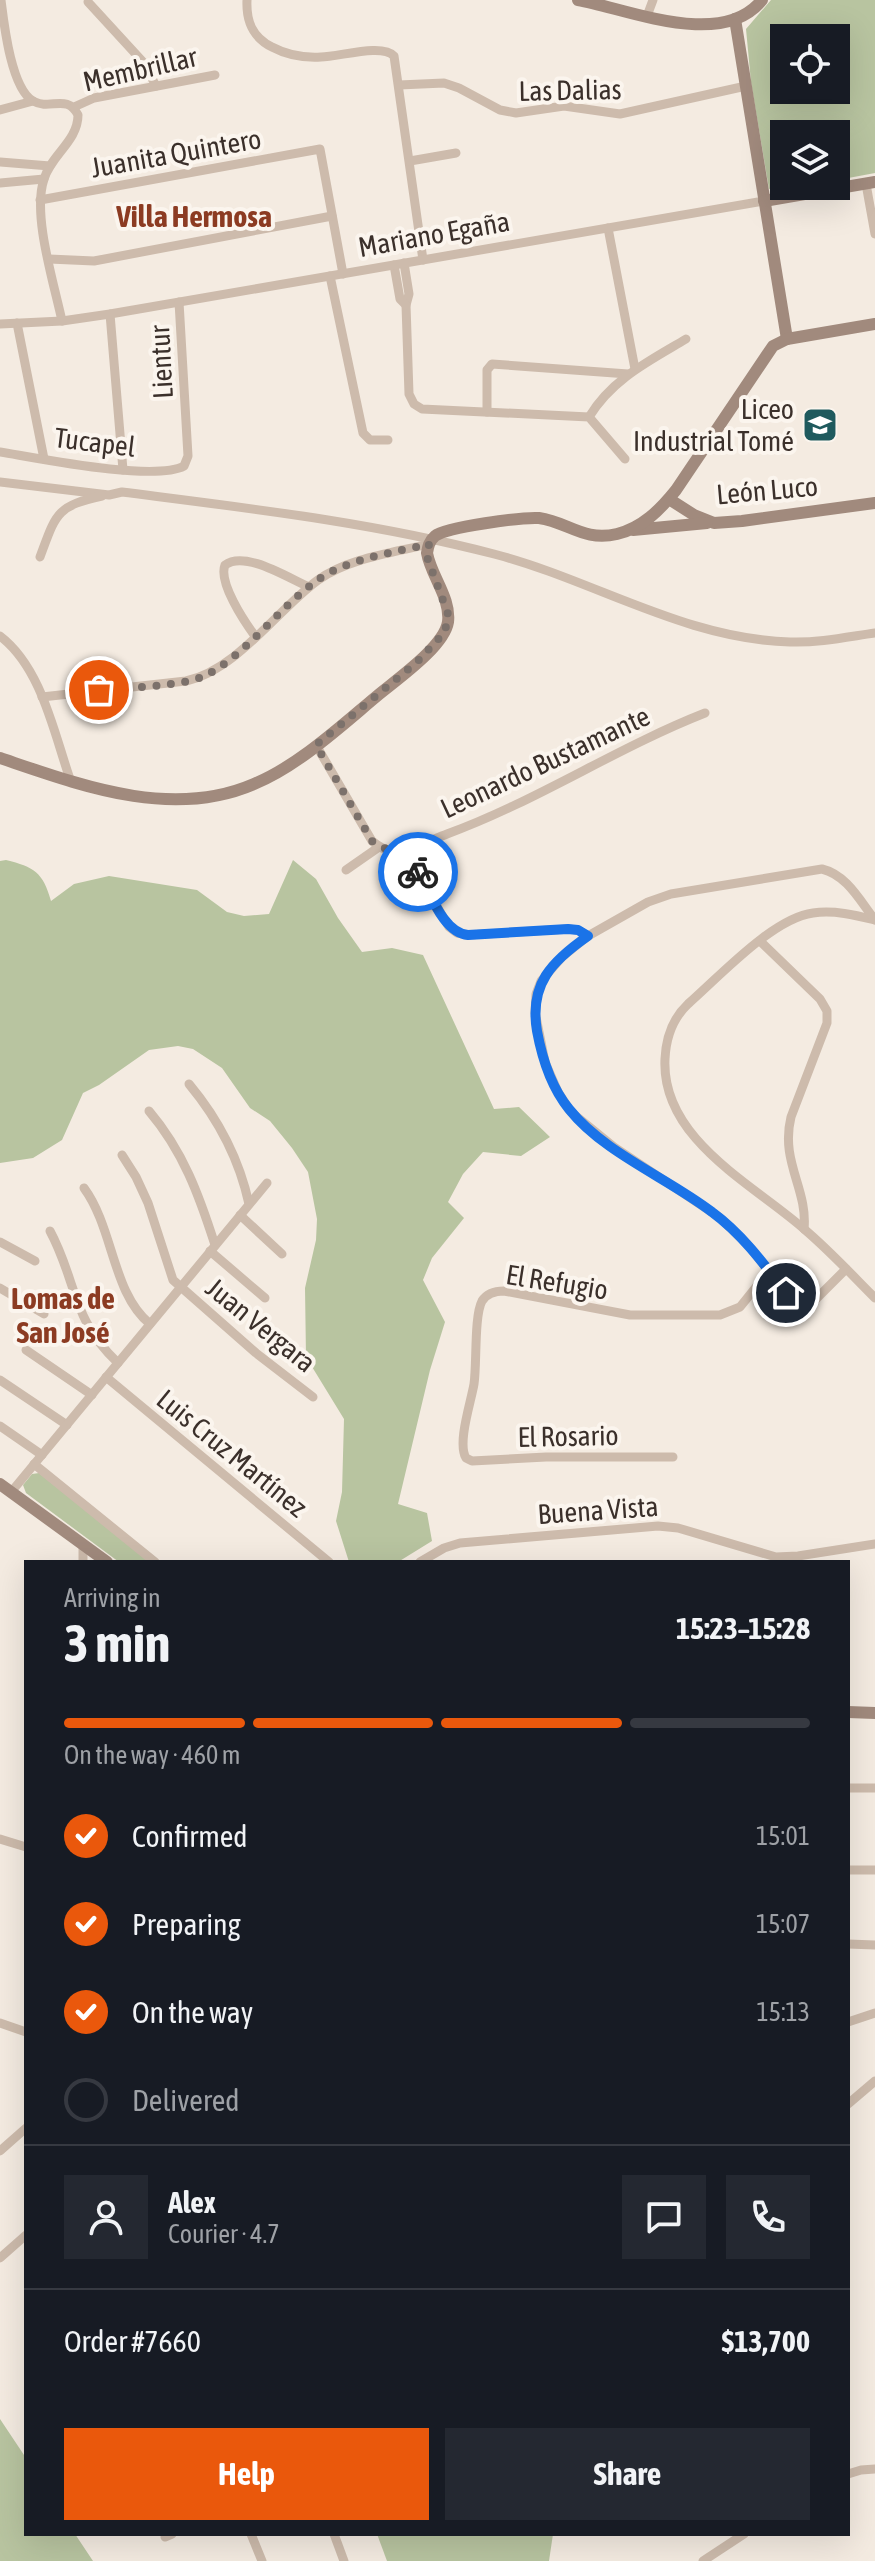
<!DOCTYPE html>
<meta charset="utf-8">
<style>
:root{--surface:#171b24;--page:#242831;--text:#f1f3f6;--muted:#9ea1a6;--line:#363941;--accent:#ea580c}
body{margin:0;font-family:"Asap Condensed",sans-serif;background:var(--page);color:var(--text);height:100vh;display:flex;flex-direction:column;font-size:30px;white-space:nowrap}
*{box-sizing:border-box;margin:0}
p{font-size:26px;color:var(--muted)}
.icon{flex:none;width:44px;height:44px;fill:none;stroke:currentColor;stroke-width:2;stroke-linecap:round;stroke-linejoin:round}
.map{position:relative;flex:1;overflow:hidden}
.sheet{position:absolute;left:24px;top:1560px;width:826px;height:976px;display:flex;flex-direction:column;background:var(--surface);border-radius:0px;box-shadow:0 8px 32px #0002}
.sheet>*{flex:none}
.tools{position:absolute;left:770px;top:24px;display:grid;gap:16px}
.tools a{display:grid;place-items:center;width:80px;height:80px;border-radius:0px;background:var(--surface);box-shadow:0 8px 32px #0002;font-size:40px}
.pin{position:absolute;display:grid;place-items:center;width:68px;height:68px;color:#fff;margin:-34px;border:4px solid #fff;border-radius:50%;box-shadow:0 2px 8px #0007}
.courier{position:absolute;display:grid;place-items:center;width:80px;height:80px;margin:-40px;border:6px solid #1a73e8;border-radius:50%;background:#fff;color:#222;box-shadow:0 2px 10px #0007}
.headline em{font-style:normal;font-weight:700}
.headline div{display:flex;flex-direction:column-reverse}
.headline{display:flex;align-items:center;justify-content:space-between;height:136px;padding:0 40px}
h1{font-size:52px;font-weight:700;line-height:60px}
.bar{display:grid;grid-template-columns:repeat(4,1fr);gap:12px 8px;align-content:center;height:96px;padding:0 40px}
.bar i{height:10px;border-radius:6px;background:var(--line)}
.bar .selected{background:var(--accent)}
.bar p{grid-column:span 4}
.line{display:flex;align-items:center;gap:20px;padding:0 40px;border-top:2px solid var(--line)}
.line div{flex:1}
.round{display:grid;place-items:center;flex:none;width:84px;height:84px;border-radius:0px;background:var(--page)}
ol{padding:0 40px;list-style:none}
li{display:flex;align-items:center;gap:24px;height:88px}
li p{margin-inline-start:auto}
li .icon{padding:8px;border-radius:50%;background:var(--accent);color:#fff;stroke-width:4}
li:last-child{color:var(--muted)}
li i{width:44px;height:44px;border:4px solid var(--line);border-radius:50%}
.button{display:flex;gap:16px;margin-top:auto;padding:16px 40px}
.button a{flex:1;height:92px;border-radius:0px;background:var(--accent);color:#fff;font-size:32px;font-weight:700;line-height:92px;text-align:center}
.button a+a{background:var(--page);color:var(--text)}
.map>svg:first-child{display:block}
.green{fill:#b8c4a0;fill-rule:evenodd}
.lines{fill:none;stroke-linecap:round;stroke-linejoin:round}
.street{stroke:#cdbbac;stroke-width:9}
.secondary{stroke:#a18a7d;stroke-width:12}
.done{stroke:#7c716b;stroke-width:8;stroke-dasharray:0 14.4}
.route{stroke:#1a73e8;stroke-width:10}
.labels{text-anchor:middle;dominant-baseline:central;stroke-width:8;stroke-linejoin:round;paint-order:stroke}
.street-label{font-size:28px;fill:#3b302b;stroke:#fbf5ee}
.poi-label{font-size:28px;fill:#3b302b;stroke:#fbf5ee;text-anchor:end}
.neighbourhood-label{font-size:30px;font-weight:bold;fill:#8c3b22;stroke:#fbf5ee}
</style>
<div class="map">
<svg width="875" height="2561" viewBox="0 0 875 2561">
<rect width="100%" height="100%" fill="#f4ebe1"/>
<g class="green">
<path d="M771 0H875V173L843 179 839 175H836V134H784V186L769 189 751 82 746 29ZM784 38H836V90H784Z"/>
<path d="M6 860C34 867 43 872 51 901L74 884 109 876 197 890 227 912 244 916 269 914 293 860 316 879 338 918 362 952 392 948 423 955 494 1109 519 1107 550 1137 521 1156 483 1152 463 1174 448 1202 464 1218 432 1258 423 1280 445 1322 430 1370 398 1504 427 1513 432 1541 398 1562H349L336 1521 342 1492 344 1419 306 1357 305 1288 316 1240 317 1219 308 1172 292 1148 270 1121 250 1108 222 1068 193 1049 178 1046 149 1050 99 1085 83 1093 62 1140 33 1158 0 1163V861Z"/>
<polygon points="39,1473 150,1562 119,1562 26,1493 23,1485 32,1474"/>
<polygon points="0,2419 26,2458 26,2534 75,2534 93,2561 0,2561"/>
<polygon points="377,2534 553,2534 549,2561 387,2561"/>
</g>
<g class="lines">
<g class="street">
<path d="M1 0C4 24 11 88 33 101 50 111 67 93 78 115 78 141 51 155 44 179 32 215 54 283 62 321"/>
<path d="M247 0C246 21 252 37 272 47 287 55 304 58 321 57 339 57 382 43 394 56L423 260"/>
<polyline points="88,2 144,63 156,86"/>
<polyline points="647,16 653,0"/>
<polyline points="399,85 444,83 459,88 500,110 516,113 564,106 620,114 746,86"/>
<polyline points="74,107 94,98 215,75"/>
<polyline points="0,110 33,101"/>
<polyline points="410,161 456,153"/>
<polyline points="0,162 50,166"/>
<polyline points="0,183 44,179"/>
<polyline points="866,184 875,234"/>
<polyline points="40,200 320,149 343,274"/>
<polyline points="608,228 635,369"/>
<polyline points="49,259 94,261 332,216"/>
<polyline points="404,263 409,294 406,305 409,394 414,404 422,409 589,417 625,459"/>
<polyline points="394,265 400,299 406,305"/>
<polyline points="330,276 363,433 370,440 388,440"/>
<polyline points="110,314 123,470"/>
<polyline points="17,323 44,459"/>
<polyline points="0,324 62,321 110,314 764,201"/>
<polyline points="487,412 487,370 492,364 628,374"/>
<path d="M589 417C612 379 649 361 686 339"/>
<path d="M0 452C37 458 154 482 184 466L188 456 179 302"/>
<path d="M0 482 109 495 122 492C247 508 371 522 494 554 594 580 684 639 790 642 819 643 847 637 875 633"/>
<path d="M40 557C56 514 56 506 102 496"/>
<path d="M0 636C42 668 54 734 71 782"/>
<path d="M255 636C244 621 218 582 225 565 245 550 288 578 309 587"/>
<path d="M42 697 186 681C237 670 277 610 318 580 349 558 392 553 429 544"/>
<path d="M316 745 372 841C379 847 385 851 394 851 411 851 431 840 447 834 537 801 616 748 705 713"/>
<polyline points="404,850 449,927 457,933 468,935 568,929 578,930 588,936"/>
<polyline points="346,870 379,847"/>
<path d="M875 920C855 915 834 910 813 913 773 918 719 977 688 1004 672 1019 666 1037 665 1059 661 1139 753 1184 804 1229 829 1250 852 1275 875 1298"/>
<path d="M760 941 820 999 827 1011V1023L791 1117C780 1162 808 1189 804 1229"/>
<path d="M189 1084C219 1120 239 1158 249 1204"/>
<path d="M149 1111C183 1151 199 1195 215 1245"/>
<polyline points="122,1155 136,1177 148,1203 173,1280 256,1353 313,1397"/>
<path d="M84 1188C114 1229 112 1293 150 1324"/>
<polyline points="240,1215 282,1254"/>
<path d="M50 1231C77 1281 71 1319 118 1363"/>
<polyline points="0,1242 35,1261"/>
<polyline points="210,1251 265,1298"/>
<path d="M846 1269 816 1299 801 1303 789 1296 747 1244 719 1217 614 1147 571 1112 558 1092 545 1062 535 1012 536 994 541 981 562 957 588 936 648 902 671 894 822 869C847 875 860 901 875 920"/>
<polyline points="0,1288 44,1314"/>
<polyline points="26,1350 92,1395"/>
<polyline points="106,1377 329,1562"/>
<polyline points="0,1380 67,1425"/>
<polyline points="0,1426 42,1455"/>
<path d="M673 1457H546L472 1461 466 1458C457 1443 471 1402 474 1384 477 1364 474 1316 482 1301 487 1293 495 1291 504 1291L630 1315H720L740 1307 769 1271"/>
<polyline points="34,1464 155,1562"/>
<polyline points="12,1491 267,1183"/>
<polyline points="83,1545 83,1562"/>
<polyline points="420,1562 444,1548 460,1543 658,1526 678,1528 776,1557 798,1556 875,1544"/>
<polyline points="848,1788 875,1788"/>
<polyline points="0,1839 26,1847"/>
<polyline points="848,1870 875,1870"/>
<polyline points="848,1944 875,1945"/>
<polyline points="848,2022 875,2013"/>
<polyline points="0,2023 26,2032"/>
<polyline points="848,2104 875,2081"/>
<polyline points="0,2151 26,2128"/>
<polyline points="0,2258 26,2235"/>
<polyline points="848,2474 861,2470 875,2469"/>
<polyline points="251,2534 262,2561"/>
<polyline points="334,2534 344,2561"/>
<polyline points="165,2537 172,2534"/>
<polyline points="703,2561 744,2534"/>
</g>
<g class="secondary">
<path d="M578 0C628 9 722 50 762 0"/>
<polyline points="735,19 787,339"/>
<polyline points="764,201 875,182"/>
<polyline points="669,499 694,515 714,523 742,521 875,503"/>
<polyline points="633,530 707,523"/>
<path d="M0 758C80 785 171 820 254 784 298 766 341 726 377 696 396 680 444 647 448 622 451 598 431 576 427 553 428 547 429 541 435 536 446 527 523 517 539 518 568 522 584 542 617 534 642 528 660 510 676 490L773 346 787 339 875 324"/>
<polyline points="0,1484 107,1562"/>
<polyline points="848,1712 875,1713"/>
</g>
</g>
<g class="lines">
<path class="done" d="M99 690C128 687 177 687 202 677 243 659 281 605 319 579 350 558 393 553 429 544L427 557 448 614 445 632 417 662 316 745 372 841 388 850H404L418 872"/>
<path class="route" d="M418 872C430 892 443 933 468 935L568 929 578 930 588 936C552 961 529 984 537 1031 542 1058 551 1087 569 1109 604 1153 668 1178 712 1212 742 1234 764 1264 786 1293"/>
</g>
<defs>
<symbol id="school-square" viewBox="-11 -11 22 22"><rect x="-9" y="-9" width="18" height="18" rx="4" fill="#1f5a5e" stroke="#fbf5ee"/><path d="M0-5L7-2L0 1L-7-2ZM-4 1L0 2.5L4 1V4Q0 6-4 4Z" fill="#fff"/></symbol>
</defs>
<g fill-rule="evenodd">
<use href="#school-square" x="800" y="405" width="40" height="40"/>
</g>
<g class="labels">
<g class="street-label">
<text transform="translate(140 69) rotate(-13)">Membrillar</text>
<text transform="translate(570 90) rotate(-1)">Las Dalias</text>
<text transform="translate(176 153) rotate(-10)">Juanita Quintero</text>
<text transform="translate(434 234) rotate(-10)">Mariano Egaña</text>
<text transform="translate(161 362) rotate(-93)">Lientur</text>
<text transform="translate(95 442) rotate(7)">Tucapel</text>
<text transform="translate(767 490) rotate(-5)">León Luco</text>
<text transform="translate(545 762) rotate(-25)">Leonardo Bustamante</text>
<text transform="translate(557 1282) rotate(9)">El Refugio</text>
<text transform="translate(261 1325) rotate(39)">Juan Vergara</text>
<text transform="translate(568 1436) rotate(-1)">El Rosario</text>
<text transform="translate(232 1453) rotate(39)">Luis Cruz Martínez</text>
<text transform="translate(598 1510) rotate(-4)">Buena Vista</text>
</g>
<g class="poi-label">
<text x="794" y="409">Liceo<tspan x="794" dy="32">Industrial Tomé</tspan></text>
</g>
<g class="neighbourhood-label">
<text x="194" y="216">Villa Hermosa</text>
<text x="63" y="1298">Lomas de<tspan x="63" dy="34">San José</tspan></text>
</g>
</g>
</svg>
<div class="tools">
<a><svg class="icon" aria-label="locate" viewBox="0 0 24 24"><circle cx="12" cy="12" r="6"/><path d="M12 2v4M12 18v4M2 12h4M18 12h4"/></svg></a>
<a><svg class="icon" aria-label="layers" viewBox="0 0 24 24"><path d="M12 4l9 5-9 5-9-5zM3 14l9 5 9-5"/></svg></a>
</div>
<div class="pin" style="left:99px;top:690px;background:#ea580c"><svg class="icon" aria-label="bag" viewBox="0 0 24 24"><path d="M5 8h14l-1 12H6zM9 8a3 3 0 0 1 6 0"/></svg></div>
<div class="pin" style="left:786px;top:1293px;background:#1f2937"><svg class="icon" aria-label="home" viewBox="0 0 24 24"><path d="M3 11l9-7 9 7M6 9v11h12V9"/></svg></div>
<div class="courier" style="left:418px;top:872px"><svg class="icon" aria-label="bike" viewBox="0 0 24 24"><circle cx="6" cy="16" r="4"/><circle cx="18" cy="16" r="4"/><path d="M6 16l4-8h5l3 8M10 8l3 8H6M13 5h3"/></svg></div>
<section class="sheet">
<div class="headline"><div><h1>3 min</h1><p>Arriving in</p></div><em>15:23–15:28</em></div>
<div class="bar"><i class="selected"></i><i class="selected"></i><i class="selected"></i><i></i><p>On the way · 460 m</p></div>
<ol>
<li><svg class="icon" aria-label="check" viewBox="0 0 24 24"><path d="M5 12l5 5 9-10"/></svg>Confirmed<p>15:01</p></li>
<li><svg class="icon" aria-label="check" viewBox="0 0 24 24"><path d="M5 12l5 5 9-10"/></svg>Preparing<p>15:07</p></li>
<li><svg class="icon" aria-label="check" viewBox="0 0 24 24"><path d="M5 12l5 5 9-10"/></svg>On the way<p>15:13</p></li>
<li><i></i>Delivered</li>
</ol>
<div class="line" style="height:144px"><a class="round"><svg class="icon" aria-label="person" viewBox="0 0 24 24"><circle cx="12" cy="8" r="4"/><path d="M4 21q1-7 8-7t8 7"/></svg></a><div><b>Alex</b><p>Courier · 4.7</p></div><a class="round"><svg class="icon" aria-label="chat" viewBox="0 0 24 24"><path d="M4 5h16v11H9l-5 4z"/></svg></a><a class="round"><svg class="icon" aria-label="phone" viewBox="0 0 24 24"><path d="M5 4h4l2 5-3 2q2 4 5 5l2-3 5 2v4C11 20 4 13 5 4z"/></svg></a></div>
<div class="line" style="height:104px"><div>Order #7660</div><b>$13,700</b></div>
<div class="button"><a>Help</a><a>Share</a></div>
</section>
</div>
